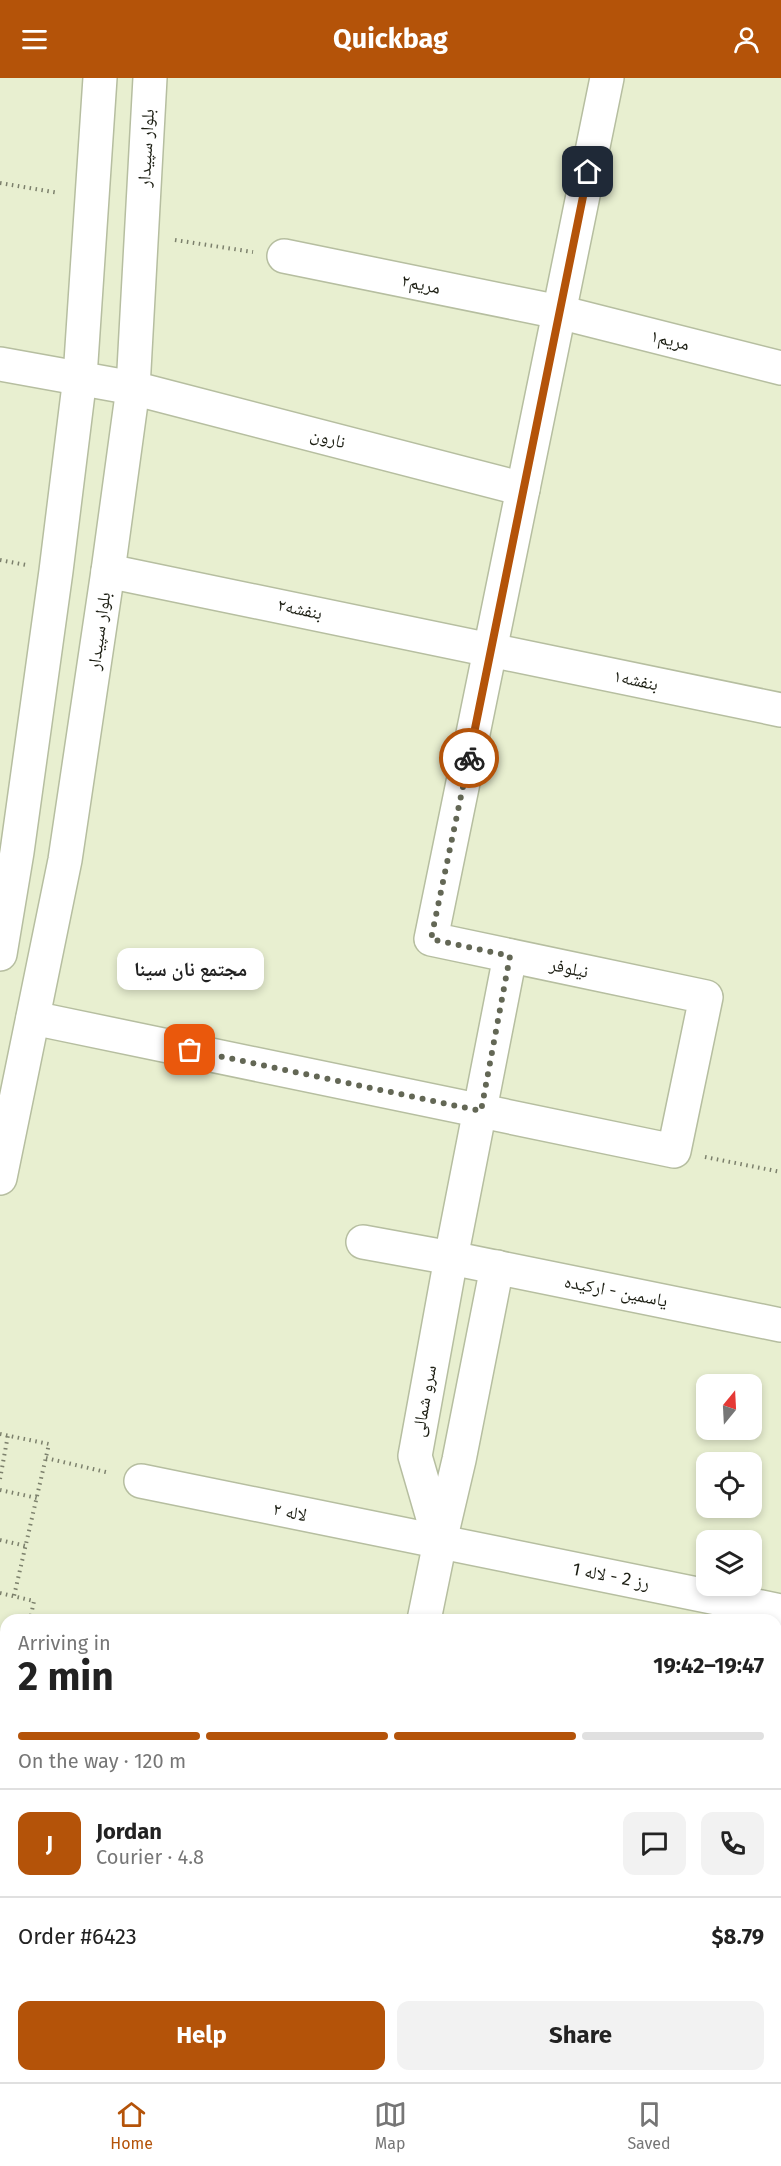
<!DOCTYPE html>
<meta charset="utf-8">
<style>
:root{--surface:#fff;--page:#f2f2f2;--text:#222;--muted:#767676;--line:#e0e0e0;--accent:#b45309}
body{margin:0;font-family:"Fira Sans","Noto Naskh Arabic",sans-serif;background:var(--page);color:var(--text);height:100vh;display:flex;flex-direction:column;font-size:22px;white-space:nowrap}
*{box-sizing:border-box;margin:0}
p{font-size:20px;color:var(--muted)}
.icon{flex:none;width:33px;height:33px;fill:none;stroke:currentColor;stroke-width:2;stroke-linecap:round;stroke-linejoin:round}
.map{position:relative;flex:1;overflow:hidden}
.details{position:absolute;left:0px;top:1536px;width:782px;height:468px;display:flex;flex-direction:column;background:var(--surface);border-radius:18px 18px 0 0;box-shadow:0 3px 9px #0003}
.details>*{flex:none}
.needle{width:39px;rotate:18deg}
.tools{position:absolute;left:696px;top:1296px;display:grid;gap:12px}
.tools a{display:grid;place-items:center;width:66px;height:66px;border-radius:12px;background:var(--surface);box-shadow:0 3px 9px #0003;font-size:30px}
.pin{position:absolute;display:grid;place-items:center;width:51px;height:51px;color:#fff;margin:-26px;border-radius:12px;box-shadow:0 3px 9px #0006}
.courier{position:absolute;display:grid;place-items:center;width:60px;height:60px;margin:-30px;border:4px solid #b45309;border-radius:50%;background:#fff;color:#222;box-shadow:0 2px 8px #0007}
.bubble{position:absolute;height:42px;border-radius:12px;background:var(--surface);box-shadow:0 3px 9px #0003;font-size:20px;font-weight:700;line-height:42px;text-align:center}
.head em{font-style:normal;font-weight:700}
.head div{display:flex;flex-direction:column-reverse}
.head{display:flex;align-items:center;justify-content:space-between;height:102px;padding:0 18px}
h1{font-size:39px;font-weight:700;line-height:45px}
.bar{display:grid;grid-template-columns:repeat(4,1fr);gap:9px 6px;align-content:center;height:72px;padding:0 18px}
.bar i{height:8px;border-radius:4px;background:var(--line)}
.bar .current{background:var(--accent)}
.bar p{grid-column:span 4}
.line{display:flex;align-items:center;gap:15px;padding:0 18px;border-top:2px solid var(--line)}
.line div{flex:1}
.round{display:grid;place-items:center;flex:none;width:63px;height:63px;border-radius:12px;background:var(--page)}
.button{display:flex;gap:12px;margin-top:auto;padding:12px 18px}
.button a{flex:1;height:69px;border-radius:12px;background:var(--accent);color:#fff;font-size:24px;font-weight:700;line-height:69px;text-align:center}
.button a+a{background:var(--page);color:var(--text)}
header{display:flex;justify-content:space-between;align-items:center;height:78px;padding:0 18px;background:var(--accent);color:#fff;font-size:27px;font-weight:700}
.tab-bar{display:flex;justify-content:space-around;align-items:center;height:84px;border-top:2px solid var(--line);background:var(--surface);font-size:16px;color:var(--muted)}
.tab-bar a{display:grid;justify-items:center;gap:3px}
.tab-bar .current{color:var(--accent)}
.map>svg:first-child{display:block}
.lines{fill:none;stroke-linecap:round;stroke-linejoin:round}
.minor-casing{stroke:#b6bea0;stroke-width:36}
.path{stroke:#7c806c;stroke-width:4;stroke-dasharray:1.5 4.5;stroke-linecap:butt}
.minor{stroke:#fff;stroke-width:33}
.done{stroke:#636755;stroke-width:6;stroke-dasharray:0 10.8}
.route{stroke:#b45309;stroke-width:8}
.labels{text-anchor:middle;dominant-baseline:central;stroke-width:6;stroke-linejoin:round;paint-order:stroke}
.street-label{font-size:18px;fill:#1c1e13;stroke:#fff}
</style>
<header><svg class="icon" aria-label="menu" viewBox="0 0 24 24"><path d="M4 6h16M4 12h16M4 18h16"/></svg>Quickbag<svg class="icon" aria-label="person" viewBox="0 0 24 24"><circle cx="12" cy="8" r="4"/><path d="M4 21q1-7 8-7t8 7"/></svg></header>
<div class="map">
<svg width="781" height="2004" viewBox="0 0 781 2004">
<rect width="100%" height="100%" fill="#e8efd0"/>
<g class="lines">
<defs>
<g id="minor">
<polyline points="284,178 559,234 781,290"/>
<polyline points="0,286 133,310 523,411"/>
<polyline points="108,493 781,632"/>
<polyline points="0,876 17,774 56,493 80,299 100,0"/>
<polyline points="33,940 674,1073 706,919 431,861 607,0"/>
<polyline points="0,1100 65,782 108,493 133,310 150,0"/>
<polyline points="363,1164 451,1180 781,1247"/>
<polyline points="141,1403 781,1533"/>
<polyline points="440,1463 459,1382 497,1189"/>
<polyline points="424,1542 440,1464 415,1378 451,1180 510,878"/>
<polyline points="5,1664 6,1664"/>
<polyline points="0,1719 6,1727"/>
<polyline points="0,1820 6,1824"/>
<polyline points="776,1821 781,1822"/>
<polyline points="531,1998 560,2004"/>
<polyline points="746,1998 775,2004"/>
<polyline points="326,2004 327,1998"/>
</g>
</defs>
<use href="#minor" class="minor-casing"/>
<g class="path">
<polyline points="0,105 59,115"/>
<polyline points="175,162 253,174"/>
<polyline points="0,482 26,487"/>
<polyline points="705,1079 781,1094"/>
<polyline points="0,1356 49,1366 14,1518"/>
<polyline points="46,1380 110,1395"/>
<polyline points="0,1401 8,1357"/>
<polyline points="0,1412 37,1420"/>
<polyline points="0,1462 26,1468"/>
<polyline points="0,1515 34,1523 30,1542"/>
</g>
<use href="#minor" class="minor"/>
</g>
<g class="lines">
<polyline class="done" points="190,972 481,1033 510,878 431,861 469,680"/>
<polyline class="route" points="469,680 588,94"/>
</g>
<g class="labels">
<g class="street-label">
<text transform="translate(146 70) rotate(-87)">بلوار سپیدار</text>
<text transform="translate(421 206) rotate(12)">مریم۲</text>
<text transform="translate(670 262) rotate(14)">مریم۱</text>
<text transform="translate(328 360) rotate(15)">نارون</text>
<text transform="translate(300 531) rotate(12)">بنفشه۲</text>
<text transform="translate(99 553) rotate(-82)">بلوار سپیدار</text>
<text transform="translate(636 602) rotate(12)">بنفشه۱</text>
<text transform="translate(569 890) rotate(12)">نیلوفر</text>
<text transform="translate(616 1213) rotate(11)">یاسمین - ارکیده</text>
<text transform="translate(424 1323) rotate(-80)">سرو شمالی</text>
<text transform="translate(290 1434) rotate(12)">لاله ۲</text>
<text transform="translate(611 1498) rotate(11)">رز 2 - لاله 1</text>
</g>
</g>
</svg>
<div class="tools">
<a><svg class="needle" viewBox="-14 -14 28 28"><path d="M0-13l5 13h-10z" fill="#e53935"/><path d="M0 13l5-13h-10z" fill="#767676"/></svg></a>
<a><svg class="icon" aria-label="locate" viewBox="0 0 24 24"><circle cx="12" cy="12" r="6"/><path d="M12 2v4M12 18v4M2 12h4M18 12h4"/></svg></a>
<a><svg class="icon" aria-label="layers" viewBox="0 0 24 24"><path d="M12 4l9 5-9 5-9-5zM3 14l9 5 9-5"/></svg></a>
</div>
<div class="pin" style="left:190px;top:972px;background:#ea580c"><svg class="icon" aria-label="bag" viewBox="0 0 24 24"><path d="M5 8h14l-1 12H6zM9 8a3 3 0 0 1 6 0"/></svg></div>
<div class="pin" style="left:588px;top:94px;background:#1f2937"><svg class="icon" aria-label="home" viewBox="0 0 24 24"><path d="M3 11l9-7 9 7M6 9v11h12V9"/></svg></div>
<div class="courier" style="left:469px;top:680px"><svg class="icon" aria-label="bike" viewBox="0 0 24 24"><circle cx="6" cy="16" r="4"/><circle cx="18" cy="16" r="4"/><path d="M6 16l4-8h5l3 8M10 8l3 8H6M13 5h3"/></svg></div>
<div class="bubble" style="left:117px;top:870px;width:147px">مجتمع نان سینا</div>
<section class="details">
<div class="head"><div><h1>2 min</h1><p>Arriving in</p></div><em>19:42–19:47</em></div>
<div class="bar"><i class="current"></i><i class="current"></i><i class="current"></i><i></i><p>On the way · 120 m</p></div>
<div class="line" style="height:108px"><b class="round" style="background:var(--accent);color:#fff">J</b><div><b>Jordan</b><p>Courier · 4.8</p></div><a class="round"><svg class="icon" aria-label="chat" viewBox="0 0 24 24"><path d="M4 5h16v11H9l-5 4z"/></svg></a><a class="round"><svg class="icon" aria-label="phone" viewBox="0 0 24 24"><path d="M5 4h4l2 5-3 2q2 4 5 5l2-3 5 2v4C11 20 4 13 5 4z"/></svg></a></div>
<div class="line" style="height:78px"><div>Order #6423</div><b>$8.79</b></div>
<div class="button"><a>Help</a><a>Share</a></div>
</section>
</div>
<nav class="tab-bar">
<a class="current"><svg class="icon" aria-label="home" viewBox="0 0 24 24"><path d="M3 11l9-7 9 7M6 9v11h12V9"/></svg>Home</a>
<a><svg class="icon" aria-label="map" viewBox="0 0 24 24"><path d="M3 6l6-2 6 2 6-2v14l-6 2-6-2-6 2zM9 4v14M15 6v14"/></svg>Map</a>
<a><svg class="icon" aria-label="saved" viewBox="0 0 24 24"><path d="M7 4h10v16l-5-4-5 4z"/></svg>Saved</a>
</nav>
